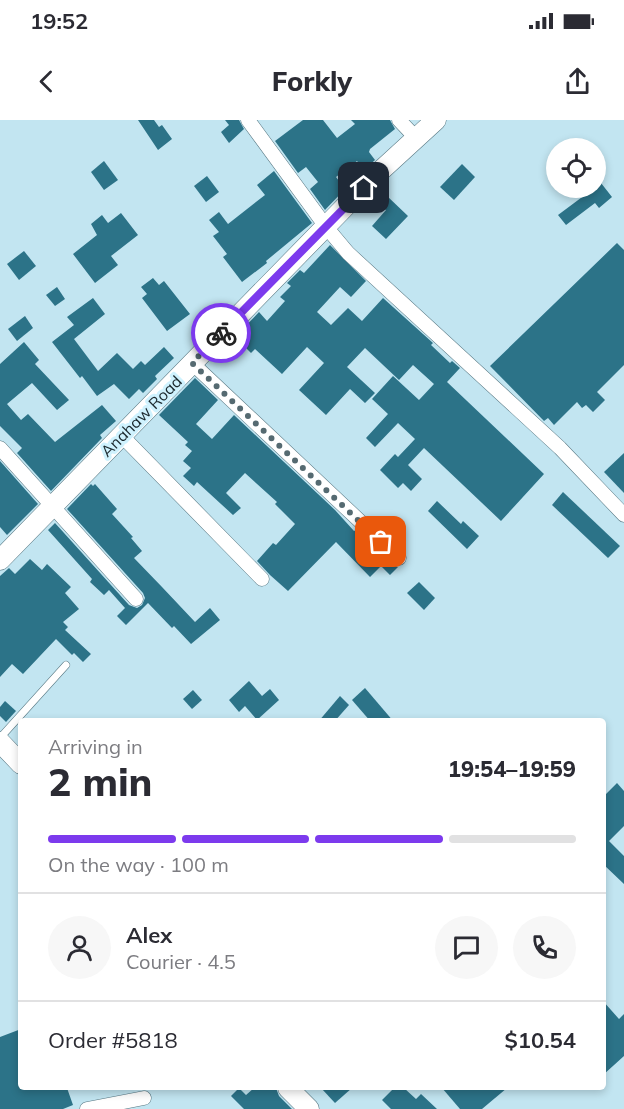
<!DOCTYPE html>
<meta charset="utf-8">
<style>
:root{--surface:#fff;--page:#f7f7f7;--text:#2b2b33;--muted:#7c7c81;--line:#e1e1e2;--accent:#7c3aed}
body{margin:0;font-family:Mulish,sans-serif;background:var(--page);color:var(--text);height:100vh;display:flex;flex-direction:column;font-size:22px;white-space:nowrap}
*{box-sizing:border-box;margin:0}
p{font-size:20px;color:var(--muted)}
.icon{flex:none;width:33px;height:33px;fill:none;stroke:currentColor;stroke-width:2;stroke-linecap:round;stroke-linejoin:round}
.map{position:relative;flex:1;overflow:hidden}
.sheet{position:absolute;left:18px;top:598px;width:588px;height:372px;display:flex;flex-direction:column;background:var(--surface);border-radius:6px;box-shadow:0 3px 9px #0003}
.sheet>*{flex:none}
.buttons{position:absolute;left:546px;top:18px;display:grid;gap:12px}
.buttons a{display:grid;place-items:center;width:60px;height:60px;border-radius:50%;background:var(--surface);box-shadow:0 3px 9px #0003;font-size:30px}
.pin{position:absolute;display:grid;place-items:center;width:51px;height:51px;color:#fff;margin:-26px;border-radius:12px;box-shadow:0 3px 9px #0006}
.courier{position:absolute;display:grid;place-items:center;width:60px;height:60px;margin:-30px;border:4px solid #7c3aed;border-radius:50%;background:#fff;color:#222;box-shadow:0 2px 8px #0007}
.head em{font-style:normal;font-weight:800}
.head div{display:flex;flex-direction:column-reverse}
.head{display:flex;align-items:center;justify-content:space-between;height:102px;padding:0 30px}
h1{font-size:39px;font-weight:800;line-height:45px}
.bar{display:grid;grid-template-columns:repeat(4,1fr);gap:9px 6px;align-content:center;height:72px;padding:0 30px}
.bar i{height:8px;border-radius:4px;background:var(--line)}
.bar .on{background:var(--accent)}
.bar p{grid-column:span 4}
.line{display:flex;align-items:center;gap:15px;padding:0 30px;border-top:2px solid var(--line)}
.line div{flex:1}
.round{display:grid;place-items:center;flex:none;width:63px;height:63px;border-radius:32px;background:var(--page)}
.status{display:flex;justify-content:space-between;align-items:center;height:42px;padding:0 30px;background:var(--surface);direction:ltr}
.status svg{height:16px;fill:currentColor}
header{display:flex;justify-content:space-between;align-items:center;height:78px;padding:0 30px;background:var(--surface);font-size:27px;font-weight:800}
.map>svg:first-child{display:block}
.building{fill:#2c7388}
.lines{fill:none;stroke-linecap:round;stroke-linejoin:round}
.lane-casing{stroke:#577782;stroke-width:8}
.street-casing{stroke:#577782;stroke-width:15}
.secondary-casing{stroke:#577782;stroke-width:21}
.lane{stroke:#fff;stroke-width:7}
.street{stroke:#fff;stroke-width:14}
.secondary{stroke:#fff;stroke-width:20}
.done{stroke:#556a71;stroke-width:6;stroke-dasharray:0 10.8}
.route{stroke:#7c3aed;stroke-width:8}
.labels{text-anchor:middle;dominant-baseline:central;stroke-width:6;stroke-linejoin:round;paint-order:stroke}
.street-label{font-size:16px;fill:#1a272c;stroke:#cff2fe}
</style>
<div class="status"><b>19:52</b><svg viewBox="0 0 49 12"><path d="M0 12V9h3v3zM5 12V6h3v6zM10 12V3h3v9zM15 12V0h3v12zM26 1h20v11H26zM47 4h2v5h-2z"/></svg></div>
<header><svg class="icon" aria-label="back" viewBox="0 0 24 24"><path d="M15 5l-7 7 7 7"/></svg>Forkly<svg class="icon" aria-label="share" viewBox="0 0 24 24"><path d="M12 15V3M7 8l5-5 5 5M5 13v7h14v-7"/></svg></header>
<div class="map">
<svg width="624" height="989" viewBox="0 0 624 989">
<rect width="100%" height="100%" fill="#c2e5f1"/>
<g class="building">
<polygon points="138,0 154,0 159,7 162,5 172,19 158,30"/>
<polygon points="225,0 239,0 244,9 229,23 221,12 229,5"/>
<polygon points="303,0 323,0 337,18 355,4 351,0 390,0 395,9 370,29 369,32 375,40 364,50 357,41 336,57 345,69 325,90 310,69 318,62 306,47 298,53 275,21"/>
<polygon points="104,41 118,60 104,70 91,52"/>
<polygon points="462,44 475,57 454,80 440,67"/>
<polygon points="274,51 312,103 266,141 267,143 242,162 223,137 227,134 213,116 219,112 209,100 219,92 228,104 265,75 257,65"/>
<polygon points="207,56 219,72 206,82 194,66"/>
<polygon points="601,63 612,77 599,88 595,83 566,105 558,95"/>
<polygon points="387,76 408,96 386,119 372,106 386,90 379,84"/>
<polygon points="121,93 138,115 111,136 118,145 95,163 73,134 97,115 91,104 102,95 108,103"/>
<polygon points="617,123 624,130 624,245 597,272 605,280 593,292 586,285 582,288 577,282 554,305 548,298 544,301 490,246"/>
<polygon points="330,125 366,161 351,177 340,167 317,192 331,205 348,188 362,201 383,178 433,223 431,225 450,243 452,241 460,248 447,262 544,354 501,401 424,328 408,345 422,359 411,371 403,363 398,368 380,350 395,334 398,337 415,319 398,303 375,327 366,318 388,294 372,279 393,256 419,280 434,264 413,245 399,260 365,228 347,247 375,273 365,283 350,269 326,295 299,270 324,243 307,227 282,254 255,229 251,233 235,217 259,192 267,201 285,181 280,177 291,166 287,163 300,150 304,153"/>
<polygon points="24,131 36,146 19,160 7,144"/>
<polygon points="153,158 159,165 164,161 190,194 167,211 142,178 147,174 141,167"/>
<polygon points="57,167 65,179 55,186 46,175"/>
<polygon points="93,178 105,194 74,219 98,251 117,233 133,249 141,241 145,245 164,227 174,238 155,256 157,259 143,273 139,269 129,279 114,264 97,276 82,256 80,258 52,222 74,205 67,197"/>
<polygon points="25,196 33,208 17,221 8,209"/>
<polygon points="24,222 39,240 35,244 69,280 57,290 32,263 7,284 21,300 28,294 55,322 102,285 116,301 100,315 102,318 51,371 17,333 22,328 0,306 0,244"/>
<polygon points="195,258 218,280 196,304 212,319 234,295 335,390 354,411 356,410 393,445 398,447 390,455 381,446 370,457 336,422 288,471 270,455 257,441 273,423 276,425 295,404 275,384 277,382 245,353 226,373 241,388 233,395 197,362 194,366 183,356 191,348 183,341 192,331 185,325 188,322 159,295"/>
<polygon points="624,333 624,373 604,352"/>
<polygon points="0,341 38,384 7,415 0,407"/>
<polygon points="91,364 93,366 95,364 117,389 112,394 133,417 131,418 142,431 134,438 162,467 195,502 210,488 220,500 191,524 174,506 172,508 148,483 126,505 117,496 125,488 109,470 104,475 90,462 92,459 48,410 55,403 129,485 137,488 142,485 145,478 143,473 67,389"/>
<polygon points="563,372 620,426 608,438 552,385"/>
<polygon points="437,381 461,404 463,401 479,416 467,429 428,391"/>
<polygon points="30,439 42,450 47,444 71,467 65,473 79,489 63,502 68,507 65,510 91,534 83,542 74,533 72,535 56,519 23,554 12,544 0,557 0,456 9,448 15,454"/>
<polygon points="419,462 435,478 424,490 407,473"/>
<polygon points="249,561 262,576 270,569 279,580 257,600 245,586 239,592 229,580"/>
<polygon points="365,568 394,602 371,602 352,580"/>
<polygon points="193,570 202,580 192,589 183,579"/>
<polygon points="340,576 349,585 334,602 318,602"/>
<polygon points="5,581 16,591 6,602 0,596 0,587"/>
<polygon points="617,663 624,671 624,706 609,721 624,736 624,764 603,744 603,677"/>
<polygon points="603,881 619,899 624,894 624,936 603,955"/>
<polygon points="21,909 21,968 67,968 73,985 63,989 0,989 0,917"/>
<polygon points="239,968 246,975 254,968 276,968 279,976 292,989 244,989 231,976"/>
<polygon points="321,968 352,968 335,983"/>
<polygon points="394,968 404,968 416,979 421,974 437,989 391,989 382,980"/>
<polygon points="442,968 507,968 482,989 460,989"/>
</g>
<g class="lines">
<defs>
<polyline id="lane" points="0,618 66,545"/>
<g id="street">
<polyline points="248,0 327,108 348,133 560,328 624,395"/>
<polyline points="399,0 416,18"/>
<polyline points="192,243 399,438"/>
<polyline points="121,315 262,459"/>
<polyline points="0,328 136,479"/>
<polyline points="87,989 144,978"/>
</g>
<g id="secondary">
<polyline points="0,440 376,55 436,0"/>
<polyline points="0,622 21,644"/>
<polyline points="288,968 309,989"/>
</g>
</defs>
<use href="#lane" class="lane-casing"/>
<use href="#street" class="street-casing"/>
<use href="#secondary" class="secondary-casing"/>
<use href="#lane" class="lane"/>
<use href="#street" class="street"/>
<use href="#secondary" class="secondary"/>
</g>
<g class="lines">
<polyline class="done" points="221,213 192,243 381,422"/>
<polyline class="route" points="221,213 364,68"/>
</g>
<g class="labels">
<g class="street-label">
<text transform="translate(141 296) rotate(-45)">Anahaw Road</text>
</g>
</g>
</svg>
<div class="buttons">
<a><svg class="icon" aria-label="locate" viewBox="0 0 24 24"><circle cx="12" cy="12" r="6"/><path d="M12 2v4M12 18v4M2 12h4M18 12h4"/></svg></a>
</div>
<div class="pin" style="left:381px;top:422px;background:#ea580c"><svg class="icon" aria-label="bag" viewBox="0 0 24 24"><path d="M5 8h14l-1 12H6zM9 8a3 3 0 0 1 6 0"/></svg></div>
<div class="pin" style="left:364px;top:68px;background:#1f2937"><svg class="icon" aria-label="home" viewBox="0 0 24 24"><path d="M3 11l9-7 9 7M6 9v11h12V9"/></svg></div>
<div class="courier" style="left:221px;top:213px"><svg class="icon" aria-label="bike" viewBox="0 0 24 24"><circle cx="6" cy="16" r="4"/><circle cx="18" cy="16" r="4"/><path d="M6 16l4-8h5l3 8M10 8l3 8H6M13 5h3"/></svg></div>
<section class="sheet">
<div class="head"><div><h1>2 min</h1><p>Arriving in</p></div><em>19:54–19:59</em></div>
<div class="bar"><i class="on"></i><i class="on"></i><i class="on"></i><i></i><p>On the way · 100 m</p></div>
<div class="line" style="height:108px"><a class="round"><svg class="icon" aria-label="person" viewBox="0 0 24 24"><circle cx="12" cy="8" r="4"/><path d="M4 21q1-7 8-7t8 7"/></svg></a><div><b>Alex</b><p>Courier · 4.5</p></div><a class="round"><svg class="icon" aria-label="chat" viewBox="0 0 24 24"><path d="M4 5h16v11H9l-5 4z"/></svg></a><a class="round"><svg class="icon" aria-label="phone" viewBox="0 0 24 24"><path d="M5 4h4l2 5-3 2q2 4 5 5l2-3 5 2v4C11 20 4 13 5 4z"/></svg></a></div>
<div class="line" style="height:78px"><div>Order #5818</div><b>$10.54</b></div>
</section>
</div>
